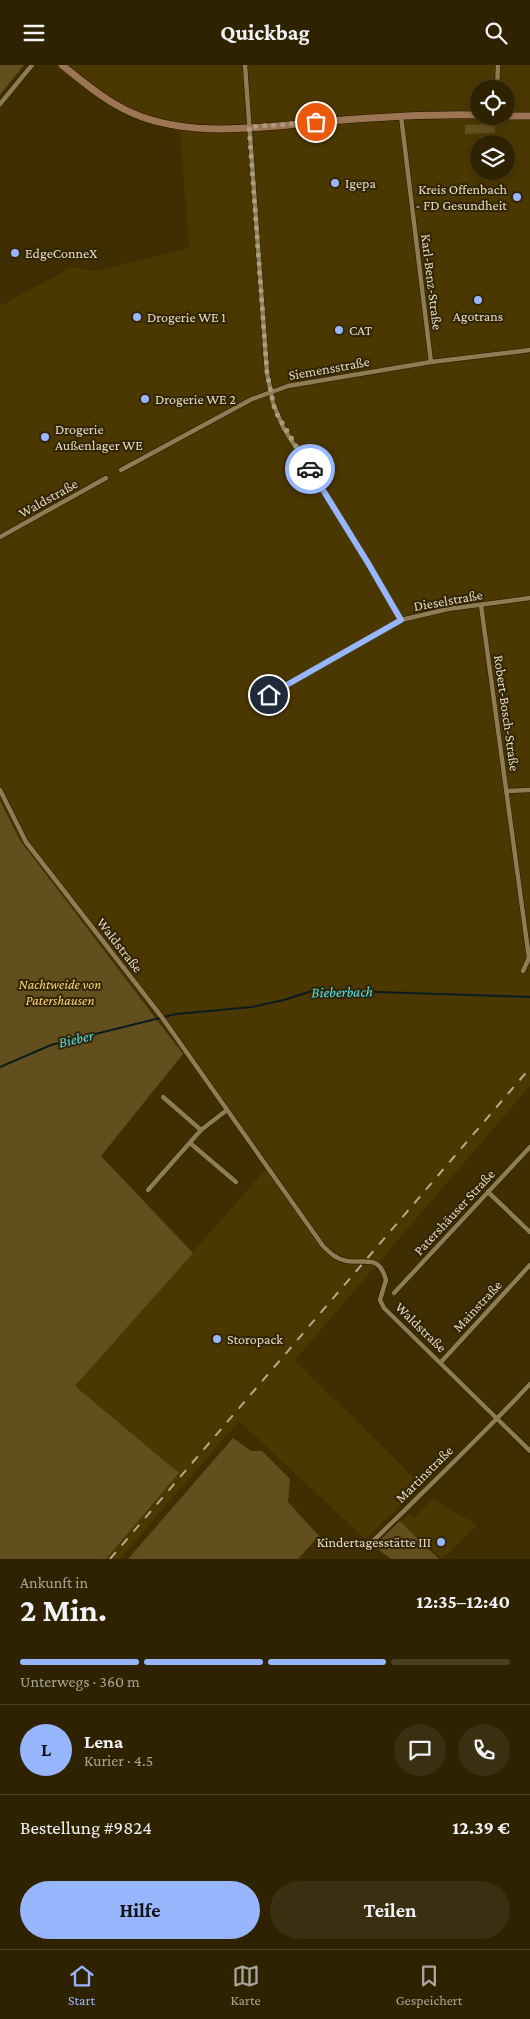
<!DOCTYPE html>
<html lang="de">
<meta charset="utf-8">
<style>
:root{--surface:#2e2201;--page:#3a2f10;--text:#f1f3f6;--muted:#a7a499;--line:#493f23;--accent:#97b6fd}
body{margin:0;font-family:"Crimson Pro",serif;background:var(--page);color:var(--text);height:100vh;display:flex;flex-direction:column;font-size:19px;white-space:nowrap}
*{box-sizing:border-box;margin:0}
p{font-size:16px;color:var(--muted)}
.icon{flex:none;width:28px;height:28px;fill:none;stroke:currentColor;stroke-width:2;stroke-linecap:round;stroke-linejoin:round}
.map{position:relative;height:1494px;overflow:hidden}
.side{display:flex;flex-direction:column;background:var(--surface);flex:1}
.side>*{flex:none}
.fabs{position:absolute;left:470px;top:15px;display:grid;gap:10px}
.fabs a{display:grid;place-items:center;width:45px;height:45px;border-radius:50%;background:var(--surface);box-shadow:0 2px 8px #0003,0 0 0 1px var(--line);font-size:25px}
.pin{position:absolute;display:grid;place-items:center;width:42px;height:42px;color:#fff;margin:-21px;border:2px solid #fff;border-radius:50%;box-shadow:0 1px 5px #0007}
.courier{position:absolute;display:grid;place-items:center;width:50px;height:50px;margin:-25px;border:4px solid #97b6fd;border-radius:50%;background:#fff;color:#222;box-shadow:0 1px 6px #0007}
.head em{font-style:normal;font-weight:700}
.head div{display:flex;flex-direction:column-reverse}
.head{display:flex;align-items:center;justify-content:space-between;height:85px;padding:0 20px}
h1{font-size:32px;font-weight:700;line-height:38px}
.bar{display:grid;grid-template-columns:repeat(4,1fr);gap:8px 5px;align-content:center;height:60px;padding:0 20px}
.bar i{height:6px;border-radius:4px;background:var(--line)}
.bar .current{background:var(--accent)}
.bar p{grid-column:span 4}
.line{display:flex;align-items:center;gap:12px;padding:0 20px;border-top:1px solid var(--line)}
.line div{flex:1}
.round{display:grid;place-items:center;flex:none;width:52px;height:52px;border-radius:26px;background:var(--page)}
.cta{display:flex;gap:10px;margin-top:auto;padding:10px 20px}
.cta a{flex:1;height:58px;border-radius:30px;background:var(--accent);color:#111;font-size:20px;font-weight:700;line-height:58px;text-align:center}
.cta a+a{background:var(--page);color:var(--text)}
header{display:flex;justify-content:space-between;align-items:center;height:65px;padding:0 20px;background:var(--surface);font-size:22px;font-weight:700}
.tabs{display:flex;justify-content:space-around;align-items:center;height:70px;border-top:1px solid var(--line);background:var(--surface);font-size:14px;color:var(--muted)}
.tabs a{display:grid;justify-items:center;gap:2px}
.tabs .current{color:var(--accent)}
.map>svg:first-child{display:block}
.built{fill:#4b3700;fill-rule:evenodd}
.green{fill:#634e1d}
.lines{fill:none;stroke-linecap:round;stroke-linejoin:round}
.stream{stroke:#0a1c1f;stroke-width:2}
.street-casing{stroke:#221600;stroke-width:5.5}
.secondary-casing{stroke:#221600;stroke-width:8}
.street{stroke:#8e7c52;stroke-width:4.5}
.secondary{stroke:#9d7555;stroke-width:7}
.rail{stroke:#b6aa8e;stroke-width:2;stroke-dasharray:9 9;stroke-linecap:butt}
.done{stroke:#aa9e80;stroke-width:5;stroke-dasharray:0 9}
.route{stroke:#97b6fd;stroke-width:6}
.poi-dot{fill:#97b6fd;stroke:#312505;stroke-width:2}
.labels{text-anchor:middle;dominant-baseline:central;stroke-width:4;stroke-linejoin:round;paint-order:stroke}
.poi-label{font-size:14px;fill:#e4dac4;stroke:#312505;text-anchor:start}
.street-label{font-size:14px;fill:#e4dac4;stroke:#312505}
.park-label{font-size:14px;font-style:italic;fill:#fdd476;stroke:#312505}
.water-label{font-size:15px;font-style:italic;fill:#4fdeef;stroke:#312505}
</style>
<header><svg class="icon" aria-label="menu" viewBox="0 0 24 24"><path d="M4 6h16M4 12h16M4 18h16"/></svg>Quickbag<svg class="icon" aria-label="search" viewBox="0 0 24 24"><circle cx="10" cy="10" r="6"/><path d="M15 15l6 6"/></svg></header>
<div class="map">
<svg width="530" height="1494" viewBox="0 0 530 1494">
<rect width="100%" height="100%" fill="#3e2e01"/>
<g class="built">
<path d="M53 0H530V1021L295 1295 421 1420 365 1474 239 1356 120 1494H106L179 1408 75 1321 266 1104 162 959 19 774 0 736V241L72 202 96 206 189 183 180 67 147 58 107 40ZM479 24H506V51H479ZM479 79H506V106H479Z"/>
<polygon points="433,1434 477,1460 442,1494 401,1457 409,1449 414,1453"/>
</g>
<g class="green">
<polygon points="0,0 24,0 0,30"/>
<polygon points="495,59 495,68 465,69 465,60"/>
<polygon points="0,736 19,774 183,989 101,1091 193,1188 75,1321 179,1408 106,1494 0,1494"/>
<polygon points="233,1373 251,1386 262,1386 290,1414 288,1437 319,1471 298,1494 128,1494"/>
<polygon points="400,1456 439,1494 391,1494 374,1481"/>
</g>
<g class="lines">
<polyline class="stream" points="0,1002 51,980 176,949 252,942 284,935 315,925 530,932"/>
<defs>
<g id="street">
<polyline points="245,0 267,308 273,338 283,362 368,498 401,555"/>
<polyline points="497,24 498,0"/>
<polyline points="0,39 32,0"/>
<polyline points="401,51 431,297"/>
<polyline points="121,405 252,334 288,321 431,297 530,285"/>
<polyline points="0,472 106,413"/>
<polyline points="481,540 529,893 523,906"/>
<polyline points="269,630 401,555 448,544 530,533"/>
<path d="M0 725 26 777 161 951 323 1181C330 1188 336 1194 347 1196 366 1199 379 1189 386 1215L380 1235 384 1243 530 1386"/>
<polyline points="506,726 530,725"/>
<polyline points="163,1032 201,1065"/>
<polyline points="190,1078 236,1117"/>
<polyline points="148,1125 201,1065 227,1045"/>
<polyline points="488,1127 530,1167"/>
<polyline points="394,1228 530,1082"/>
<polyline points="441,1297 530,1200"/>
<path d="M367 1482C422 1428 478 1375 530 1319"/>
</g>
<g id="secondary">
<path d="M62 0C87 20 111 41 142 52 202 73 268 61 330 56 380 52 429 49 479 50"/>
<polyline points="506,51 530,51"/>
</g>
</defs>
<use href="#street" class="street-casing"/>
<use href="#secondary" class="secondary-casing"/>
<use href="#street" class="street"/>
<use href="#secondary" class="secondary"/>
<polyline class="rail" points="110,1494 530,1003"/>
</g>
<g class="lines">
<polyline class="done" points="310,404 275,346 267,308 249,62 316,57"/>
<polyline class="route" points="269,630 401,555 368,498 310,404"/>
</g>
<g class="poi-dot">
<circle cx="335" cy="118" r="5"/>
<circle cx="517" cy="132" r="5"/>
<circle cx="15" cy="188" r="5"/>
<circle cx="478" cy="235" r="5"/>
<circle cx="137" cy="252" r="5"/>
<circle cx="339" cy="265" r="5"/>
<circle cx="145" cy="334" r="5"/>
<circle cx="45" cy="372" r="5"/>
<circle cx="217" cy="1274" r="5"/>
<circle cx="441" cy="1477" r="5"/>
</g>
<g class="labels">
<g class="poi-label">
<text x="345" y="118">Igepa</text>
<text x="507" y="124" text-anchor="end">Kreis Offenbach<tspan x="507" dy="16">- FD Gesundheit</tspan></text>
<text x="25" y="188">EdgeConneX</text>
<text x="478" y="251" text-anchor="middle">Agotrans</text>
<text x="147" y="252">Drogerie WE 1</text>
<text x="349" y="265">CAT</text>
<text x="155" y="334">Drogerie WE 2</text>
<text x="55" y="364">Drogerie<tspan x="55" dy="16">Außenlager WE</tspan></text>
<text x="227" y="1274">Storopack</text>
<text x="431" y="1477" text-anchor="end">Kindertagesstätte III</text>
</g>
<g class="street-label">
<text transform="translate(432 217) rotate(83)">Karl-Benz-Straße</text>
<text transform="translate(329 303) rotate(-10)">Siemensstraße</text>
<text transform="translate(48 433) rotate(-29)">Waldstraße</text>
<text transform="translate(448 535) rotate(-10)">Dieselstraße</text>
<text transform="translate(507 648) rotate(82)">Robert-Bosch-Straße</text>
<text transform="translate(120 880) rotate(52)">Waldstraße</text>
<text transform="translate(454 1147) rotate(-47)">Patershäuser Straße</text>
<text transform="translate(477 1241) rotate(-47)">Mainstraße</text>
<text transform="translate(421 1262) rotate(44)">Waldstraße</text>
<text transform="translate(424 1409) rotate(-45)">Martinstraße</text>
</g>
<g class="park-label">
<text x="60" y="919">Nachtweide von<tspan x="60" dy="16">Patershausen</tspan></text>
</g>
<g class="water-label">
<text transform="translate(342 927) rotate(-1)">Bieberbach</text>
<text transform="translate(76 974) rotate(-13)">Bieber</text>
</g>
</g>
</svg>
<div class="fabs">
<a><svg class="icon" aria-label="locate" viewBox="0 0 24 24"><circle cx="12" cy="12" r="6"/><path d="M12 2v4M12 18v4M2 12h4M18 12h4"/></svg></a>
<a><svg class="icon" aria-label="layers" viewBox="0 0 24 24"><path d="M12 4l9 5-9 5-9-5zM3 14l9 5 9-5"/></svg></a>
</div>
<div class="pin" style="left:316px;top:57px;background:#ea580c"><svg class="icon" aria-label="bag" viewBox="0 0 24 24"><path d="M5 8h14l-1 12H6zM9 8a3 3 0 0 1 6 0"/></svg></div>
<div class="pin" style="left:269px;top:630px;background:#1f2937"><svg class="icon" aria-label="home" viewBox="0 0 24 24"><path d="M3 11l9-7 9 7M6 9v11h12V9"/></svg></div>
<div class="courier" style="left:310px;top:404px"><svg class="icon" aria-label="car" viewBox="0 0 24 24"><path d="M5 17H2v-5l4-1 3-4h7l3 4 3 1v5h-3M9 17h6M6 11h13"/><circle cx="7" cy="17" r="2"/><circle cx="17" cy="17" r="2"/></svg></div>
</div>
<section class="side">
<div class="head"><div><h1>2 Min.</h1><p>Ankunft in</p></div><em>12:35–12:40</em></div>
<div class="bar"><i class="current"></i><i class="current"></i><i class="current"></i><i></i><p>Unterwegs · 360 m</p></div>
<div class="line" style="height:90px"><b class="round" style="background:var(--accent);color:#111">L</b><div><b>Lena</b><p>Kurier · 4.5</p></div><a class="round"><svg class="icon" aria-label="chat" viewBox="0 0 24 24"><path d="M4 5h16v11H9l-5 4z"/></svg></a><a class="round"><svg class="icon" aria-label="phone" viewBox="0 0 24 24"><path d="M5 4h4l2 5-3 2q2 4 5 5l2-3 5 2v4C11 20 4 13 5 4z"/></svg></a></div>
<div class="line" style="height:65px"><div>Bestellung #9824</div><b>12.39 €</b></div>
<div class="cta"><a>Hilfe</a><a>Teilen</a></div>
</section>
<nav class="tabs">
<a class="current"><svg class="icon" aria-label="home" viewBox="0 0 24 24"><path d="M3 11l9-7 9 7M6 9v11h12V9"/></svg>Start</a>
<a><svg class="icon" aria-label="map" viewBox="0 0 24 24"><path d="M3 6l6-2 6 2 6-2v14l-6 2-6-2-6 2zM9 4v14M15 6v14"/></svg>Karte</a>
<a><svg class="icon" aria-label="saved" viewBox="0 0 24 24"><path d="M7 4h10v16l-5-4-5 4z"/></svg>Gespeichert</a>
</nav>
